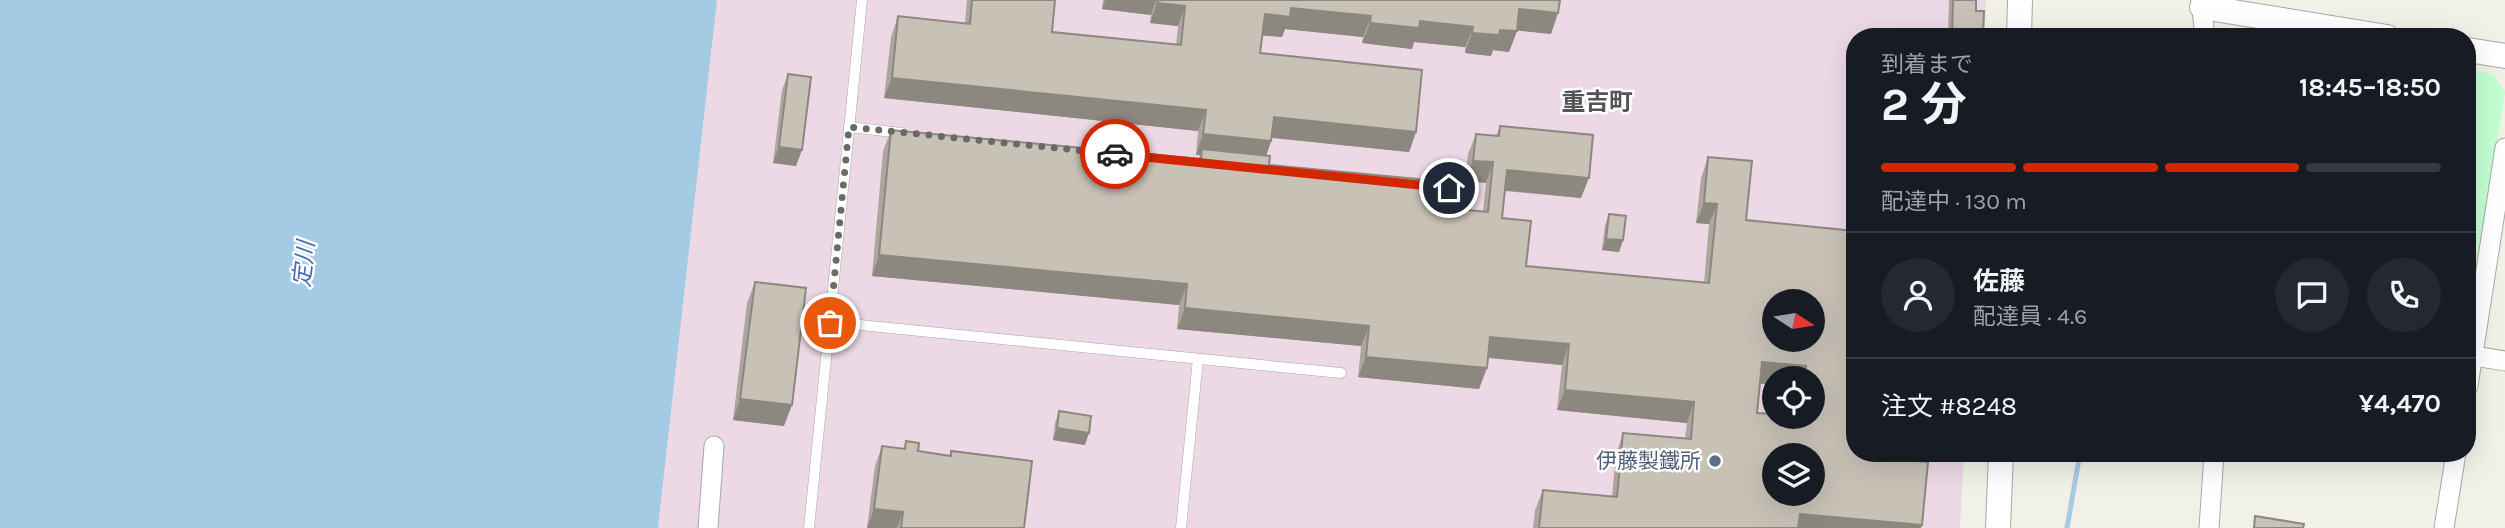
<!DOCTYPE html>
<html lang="ja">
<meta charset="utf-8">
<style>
:root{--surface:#171b24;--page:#242831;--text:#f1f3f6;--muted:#9ea1a6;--line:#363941;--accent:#d32700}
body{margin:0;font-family:Karla,"Noto Sans JP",sans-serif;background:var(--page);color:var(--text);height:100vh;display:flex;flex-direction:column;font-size:26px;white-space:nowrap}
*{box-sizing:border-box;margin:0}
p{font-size:23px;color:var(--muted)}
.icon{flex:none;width:38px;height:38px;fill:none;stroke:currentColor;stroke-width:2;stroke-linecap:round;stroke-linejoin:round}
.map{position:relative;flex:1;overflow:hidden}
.panel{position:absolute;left:1846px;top:28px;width:630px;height:434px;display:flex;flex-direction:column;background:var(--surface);border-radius:28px;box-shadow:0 7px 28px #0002}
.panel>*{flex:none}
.needle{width:46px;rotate:102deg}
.fabs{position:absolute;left:1762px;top:289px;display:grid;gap:14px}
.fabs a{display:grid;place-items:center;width:63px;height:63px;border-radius:50%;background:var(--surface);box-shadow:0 7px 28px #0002;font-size:35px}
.pin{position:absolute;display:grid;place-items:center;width:60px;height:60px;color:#fff;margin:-30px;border:4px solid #fff;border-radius:50%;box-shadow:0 2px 7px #0007}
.courier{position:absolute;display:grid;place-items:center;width:70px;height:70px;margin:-35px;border:5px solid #d32700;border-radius:50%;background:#fff;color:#222;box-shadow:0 2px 9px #0007}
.summary em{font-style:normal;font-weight:700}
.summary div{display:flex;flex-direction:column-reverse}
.summary{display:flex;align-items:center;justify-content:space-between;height:119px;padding:0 35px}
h1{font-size:46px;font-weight:700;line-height:52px}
.bar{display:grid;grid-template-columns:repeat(4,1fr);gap:10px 7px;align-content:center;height:84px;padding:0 35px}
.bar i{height:9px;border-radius:5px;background:var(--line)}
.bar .current{background:var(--accent)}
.bar p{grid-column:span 4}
.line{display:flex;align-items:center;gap:18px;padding:0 35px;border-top:2px solid var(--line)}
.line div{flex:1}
.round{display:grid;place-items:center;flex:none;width:74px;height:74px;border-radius:37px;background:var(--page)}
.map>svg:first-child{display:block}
.industrial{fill:#ecd9e5;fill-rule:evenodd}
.park{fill:#c3fed2}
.water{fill:#a5cae3}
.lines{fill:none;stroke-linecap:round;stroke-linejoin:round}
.stream{stroke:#a5cae3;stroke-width:5}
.service-casing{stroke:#a8a8a8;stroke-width:11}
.minor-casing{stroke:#a8a8a8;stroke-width:21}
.tertiary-casing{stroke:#a8a8a8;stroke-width:26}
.service{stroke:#fff;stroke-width:10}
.minor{stroke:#fff;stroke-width:19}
.tertiary{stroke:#fff;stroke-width:24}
.wall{fill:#aca69d;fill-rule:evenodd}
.shaded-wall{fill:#8c877f}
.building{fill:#c8c1b6;stroke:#8c877f;stroke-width:2;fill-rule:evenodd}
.done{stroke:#6a6a67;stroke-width:7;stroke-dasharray:0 12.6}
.route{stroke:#d32700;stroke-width:9}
.service-dot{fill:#5c6f8a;stroke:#fff;stroke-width:2.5}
.labels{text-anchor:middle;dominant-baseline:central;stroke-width:5;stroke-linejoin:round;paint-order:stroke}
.service-label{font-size:21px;fill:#4e5e75;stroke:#fff;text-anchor:end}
.water-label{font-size:23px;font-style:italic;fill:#446abb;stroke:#fff}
.quarter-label{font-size:24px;font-weight:bold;fill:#545454;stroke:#fff}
</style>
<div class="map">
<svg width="2505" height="528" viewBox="0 0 2505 528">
<rect width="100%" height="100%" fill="#f2f1e8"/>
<path class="industrial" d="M717 0H1986L1984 37H1855V453H1964L1960 528H658ZM1774 301H1813V340H1774ZM1774 378H1813V416H1774ZM1774 455H1813V494H1774Z"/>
<polygon class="park" points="2468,70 2493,74 2505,92 2468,318"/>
<polygon class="water" points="0,0 717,0 658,528 0,528"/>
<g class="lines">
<polyline class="stream" points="2067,528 2080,453"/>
<defs>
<g id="service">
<polyline points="849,127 902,133"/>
<polyline points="830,322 1341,373"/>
<polyline points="809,528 862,0"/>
<polyline points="1181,528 1198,359"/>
</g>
<g id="minor">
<polyline points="2201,0 2205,37"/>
<polyline points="2468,355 2505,361"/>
<polyline points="2468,386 2505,148"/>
<polyline points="708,528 714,446"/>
<polyline points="2209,528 2214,453"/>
<polyline points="2444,528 2456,453"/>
</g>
<g id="tertiary">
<polyline points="2202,7 2387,37"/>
<polyline points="2019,37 2020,0"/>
<polyline points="2468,50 2505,56"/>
<polyline points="1998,528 2001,453"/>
</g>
</defs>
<use href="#service" class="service-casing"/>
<use href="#minor" class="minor-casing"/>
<use href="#tertiary" class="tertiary-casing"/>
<use href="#service" class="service"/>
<use href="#minor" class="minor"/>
<use href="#tertiary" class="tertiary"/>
</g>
<g class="wall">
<path d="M967 0H1055L1052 32 1176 45 1178 26 1150 23 1151 15 1102 9 1103 0H1560L1551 34 1517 30 1509 52 1493 50 1491 56 1465 53V47L1414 42 1412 49 1362 43 1363 37 1285 29 1282 37 1262 35 1260 53 1416 132 1409 152 1272 138 1266 156 1269 165 1456 209 1483 211 1486 183 1465 181 1468 154 1476 134 1496 136 1500 126 1581 198 1505 191 1502 218 1526 266 1704 283 1709 224 1696 223 1701 178 1708 157 1746 220 1894 459 1921 528H1533L1535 510 1543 490 1612 496 1616 454 1623 433 1685 439 1687 423 1557 410 1562 365 1488 358 1479 389 1358 377 1361 346 1177 329 1179 305 872 276 883 151 891 130 1198 159 1200 155H1196L1198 131 884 98 891 37 898 16 965 23ZM1774 378H1813V416H1774L1757 413 1760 383 1774 385Z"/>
<polygon points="1949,0 1976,0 1976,11 1983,37 1948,37"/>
<polygon points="788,74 796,166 773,163 782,90"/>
<polygon points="1609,214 1623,240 1619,252 1602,250 1605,225"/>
<polygon points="755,282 784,426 733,420 747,303"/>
<polygon points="1059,411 1085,445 1053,440 1055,423"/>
<polygon points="906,441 918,451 950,456 951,451 1024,528 867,528 875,466 882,446 903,449"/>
</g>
<g class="shaded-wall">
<polygon points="1105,0 1156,0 1151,15 1102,9"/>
<polygon points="1157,3 1185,6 1178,26 1150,23"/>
<polygon points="1291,8 1371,16 1363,37 1285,29 1282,37 1257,35 1265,14"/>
<polygon points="1519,9 1558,13 1551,34 1512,30"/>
<polygon points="1420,21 1473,27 1465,47 1414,42 1412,49 1362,43 1370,23"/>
<polygon points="1500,30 1517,31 1509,52 1493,50 1491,56 1465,53 1472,33"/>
<polygon points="892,78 1206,110 1198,131 884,98"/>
<polygon points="1274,117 1416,132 1409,152 1266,137"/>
<polygon points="1203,134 1271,141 1264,162 1202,149 1200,155 1196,155"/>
<polygon points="779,147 802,150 796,166 773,163"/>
<polygon points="1473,161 1493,162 1486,183 1465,181"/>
<polygon points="1507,170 1589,178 1581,198 1500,190"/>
<polygon points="1704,203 1717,204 1709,224 1696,223"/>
<polygon points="1606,239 1623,240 1619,252 1602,250"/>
<polygon points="879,255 1187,284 1179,305 872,276"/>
<polygon points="1185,308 1369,326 1361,346 1177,329"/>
<polygon points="1490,337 1569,344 1562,365 1482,357"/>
<polygon points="1366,357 1487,368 1479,389 1358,377"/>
<polygon points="1762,362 1806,366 1802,378 1774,378 1774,385 1754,383"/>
<polygon points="1565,390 1694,402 1687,423 1557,410"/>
<polygon points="740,399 792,405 784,426 733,420"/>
<polygon points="1057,428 1089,433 1085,445 1053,440"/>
<polygon points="874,509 903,512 897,528 867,528"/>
<polygon points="1800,514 1922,525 1921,528 1795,528"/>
</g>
<g class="building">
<polygon points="972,0 1055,0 1052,32 1181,45 1185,6 1157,3 1158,0 1560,0 1558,13 1519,9 1517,31 1500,30 1499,35 1472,33 1473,27 1420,21 1419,28 1370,23 1371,16 1291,8 1290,17 1265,14 1260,53 1422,70 1416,132 1274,117 1271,141 1203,134 1206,110 892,78 898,16 970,24"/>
<polygon points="1953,0 1976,0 1976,11 1984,11 1983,37 1952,37"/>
<polygon points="788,74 811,77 802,150 779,147"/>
<path d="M1500 126 1593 135 1589 178 1507 170 1502 218 1531 221 1526 266 1709 283 1717 204 1704 203 1708 157 1752 161 1746 220 1855 231V453H1894V459L1928 462 1922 525 1800 514 1798 528H1539L1543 490 1617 497 1623 433 1691 439 1694 402 1565 390 1569 344 1490 337 1487 368 1366 357 1369 326 1185 308 1187 284 879 255 891 130 1201 159 1202 149 1270 156 1269 165 1459 183 1456 209 1488 212 1493 162 1473 161 1476 134 1499 136ZM1774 301H1813V340H1774ZM1762 362 1806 366 1805 378H1813V416H1774V414L1757 413ZM1774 455H1813V494H1774Z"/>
<polygon points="1609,214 1626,216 1623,240 1606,239"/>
<polygon points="755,282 806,288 792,405 740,399"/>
<polygon points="1059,411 1091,416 1089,433 1057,428"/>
<polygon points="906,441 919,443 918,451 951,456 951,451 1032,461 1024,528 901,528 903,512 874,509 882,446 905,449"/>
<polygon points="2255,516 2304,524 2303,528 2254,528"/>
</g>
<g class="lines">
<polyline class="done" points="830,323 849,127 1115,154"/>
<polyline class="route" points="1115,154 1449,188"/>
</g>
<circle class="service-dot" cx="1715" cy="461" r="7"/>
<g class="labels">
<g class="service-label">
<text x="1701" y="461">伊藤製鐵所</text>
</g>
<g class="water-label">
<text transform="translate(304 264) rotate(-84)">定川</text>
</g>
<g class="quarter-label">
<text x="1597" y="102">重吉町</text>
</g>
</g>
</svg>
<div class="fabs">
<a><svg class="needle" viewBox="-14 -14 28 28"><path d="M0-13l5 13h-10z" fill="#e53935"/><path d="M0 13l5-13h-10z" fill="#9ea1a6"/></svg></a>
<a><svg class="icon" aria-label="locate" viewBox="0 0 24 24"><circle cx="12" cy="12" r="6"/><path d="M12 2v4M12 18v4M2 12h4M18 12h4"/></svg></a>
<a><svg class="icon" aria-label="layers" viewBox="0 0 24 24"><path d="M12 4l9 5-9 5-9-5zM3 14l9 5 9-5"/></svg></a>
</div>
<div class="pin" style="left:830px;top:323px;background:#ea580c"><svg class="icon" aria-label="bag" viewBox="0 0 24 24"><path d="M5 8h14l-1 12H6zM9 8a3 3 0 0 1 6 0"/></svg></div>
<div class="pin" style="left:1449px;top:188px;background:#1f2937"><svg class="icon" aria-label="home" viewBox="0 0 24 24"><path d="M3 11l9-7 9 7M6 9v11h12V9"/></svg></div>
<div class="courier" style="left:1115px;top:154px"><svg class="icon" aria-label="car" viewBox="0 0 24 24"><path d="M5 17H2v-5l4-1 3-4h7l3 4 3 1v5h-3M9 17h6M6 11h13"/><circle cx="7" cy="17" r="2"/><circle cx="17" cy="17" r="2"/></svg></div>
<section class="panel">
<div class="summary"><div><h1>2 分</h1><p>到着まで</p></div><em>18:45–18:50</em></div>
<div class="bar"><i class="current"></i><i class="current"></i><i class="current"></i><i></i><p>配達中 · 130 m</p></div>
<div class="line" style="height:126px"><a class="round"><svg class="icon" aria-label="person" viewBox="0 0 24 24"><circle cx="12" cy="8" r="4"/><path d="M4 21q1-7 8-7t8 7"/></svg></a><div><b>佐藤</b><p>配達員 · 4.6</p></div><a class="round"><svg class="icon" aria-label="chat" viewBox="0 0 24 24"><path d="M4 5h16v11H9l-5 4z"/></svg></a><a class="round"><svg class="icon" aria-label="phone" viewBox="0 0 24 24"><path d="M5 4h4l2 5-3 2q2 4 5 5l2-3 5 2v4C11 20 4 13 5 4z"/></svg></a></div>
<div class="line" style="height:91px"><div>注文 #8248</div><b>¥4,470</b></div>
</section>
</div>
